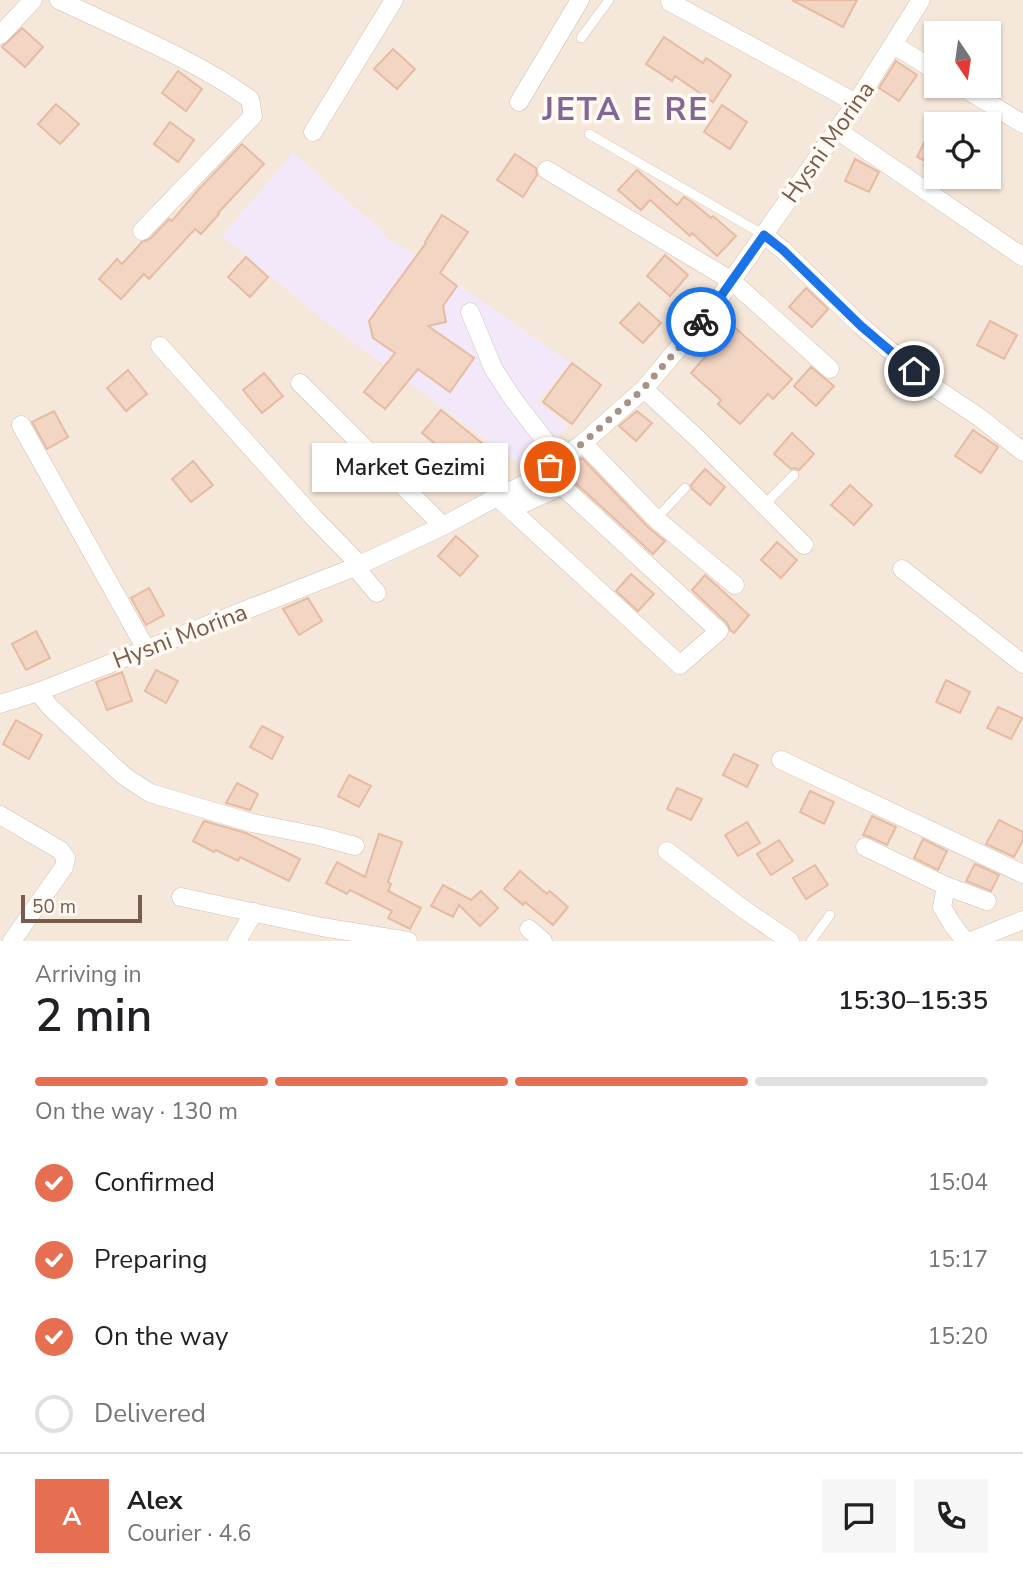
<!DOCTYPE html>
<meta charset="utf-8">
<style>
:root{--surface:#fff;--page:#f6f6f6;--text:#202124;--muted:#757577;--line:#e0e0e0;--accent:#e76f51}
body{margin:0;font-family:"Nunito Sans",sans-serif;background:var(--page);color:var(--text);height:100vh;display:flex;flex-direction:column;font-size:26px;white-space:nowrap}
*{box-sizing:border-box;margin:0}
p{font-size:23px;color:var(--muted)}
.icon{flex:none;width:38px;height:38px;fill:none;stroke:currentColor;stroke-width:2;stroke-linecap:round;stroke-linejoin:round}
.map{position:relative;height:941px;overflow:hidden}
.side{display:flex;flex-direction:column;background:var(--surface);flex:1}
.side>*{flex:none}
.needle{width:46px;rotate:167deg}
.controls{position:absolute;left:924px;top:21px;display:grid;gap:14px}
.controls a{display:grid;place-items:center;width:77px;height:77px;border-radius:0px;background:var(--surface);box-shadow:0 2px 5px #0004;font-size:35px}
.scale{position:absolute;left:21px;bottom:18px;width:121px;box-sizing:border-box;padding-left:7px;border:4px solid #7a5c4d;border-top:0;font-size:19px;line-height:24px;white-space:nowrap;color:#7a5c4d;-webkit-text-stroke:5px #fffaf3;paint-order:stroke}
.pin{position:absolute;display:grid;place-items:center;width:60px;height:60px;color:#fff;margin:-30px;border:4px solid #fff;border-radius:50%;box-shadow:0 2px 7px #0007}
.courier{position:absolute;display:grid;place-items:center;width:70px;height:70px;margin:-35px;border:5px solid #1a73e8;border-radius:50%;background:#fff;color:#222;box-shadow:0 2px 9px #0007}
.bubble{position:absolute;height:49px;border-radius:0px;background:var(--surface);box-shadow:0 2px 5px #0004;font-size:23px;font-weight:600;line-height:49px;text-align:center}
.head em{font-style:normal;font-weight:600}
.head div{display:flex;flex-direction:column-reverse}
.head{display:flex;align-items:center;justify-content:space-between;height:119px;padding:0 35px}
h1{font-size:46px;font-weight:600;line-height:52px}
.bar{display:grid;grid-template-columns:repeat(4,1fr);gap:10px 7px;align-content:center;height:84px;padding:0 35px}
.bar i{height:9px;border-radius:5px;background:var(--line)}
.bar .active{background:var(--accent)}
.bar p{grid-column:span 4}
.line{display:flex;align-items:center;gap:18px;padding:0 35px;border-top:2px solid var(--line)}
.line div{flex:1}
.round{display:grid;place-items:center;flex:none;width:74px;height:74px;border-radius:0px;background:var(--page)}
ol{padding:0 35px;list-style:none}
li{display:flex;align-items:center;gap:21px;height:77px}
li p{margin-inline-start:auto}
li .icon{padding:7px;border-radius:50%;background:var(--accent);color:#fff;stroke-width:4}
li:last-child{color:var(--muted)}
li i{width:38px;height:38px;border:4px solid var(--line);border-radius:50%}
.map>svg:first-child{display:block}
.residential{fill:#f5e8da;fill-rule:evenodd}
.education{fill:#f3e8fa}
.building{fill:#f3d5c3;stroke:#e6bba3;stroke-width:2}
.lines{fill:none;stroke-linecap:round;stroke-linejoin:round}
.lane-casing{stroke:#d1beb0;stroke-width:10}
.street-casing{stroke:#d1beb0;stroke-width:19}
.lane{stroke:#fff;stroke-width:9}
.street{stroke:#fff;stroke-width:18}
.done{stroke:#a89285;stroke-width:7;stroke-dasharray:0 12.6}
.route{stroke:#1a73e8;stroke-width:9}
.labels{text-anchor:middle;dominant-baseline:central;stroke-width:7;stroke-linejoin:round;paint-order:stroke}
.street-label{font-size:24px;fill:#7a5c4d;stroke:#fffaf3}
.district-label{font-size:32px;font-weight:bold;letter-spacing:2px;fill:#846695;stroke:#fffaf3}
</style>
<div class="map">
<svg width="1023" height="941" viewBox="0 0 1023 941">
<rect width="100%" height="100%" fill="#fdf6ec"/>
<path class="residential" d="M0 0H1023V941H0ZM936 33H989V86H936ZM936 124H989V177H936Z"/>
<polygon class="education" points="293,153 381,230 388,239 417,256 571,363 537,402 569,426 520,465 326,322 222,236"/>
<g class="building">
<polygon points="792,0 857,0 843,27"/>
<polygon points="22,28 43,47 25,67 2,47"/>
<polygon points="664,37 703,63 706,58 731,75 713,102 675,76 672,81 646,64"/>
<polygon points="393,49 415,69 397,89 374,69"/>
<polygon points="896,61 917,75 899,101 879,88"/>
<polygon points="178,71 202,89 186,111 162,93"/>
<polygon points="56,104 79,124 60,144 38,124"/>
<polygon points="722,105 747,122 730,149 704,132"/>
<polygon points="936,118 936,166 917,157"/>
<polygon points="170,122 194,140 178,162 154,144"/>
<polygon points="242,144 264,164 218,213 219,214 201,234 195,229 149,279 144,274 121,299 99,279 117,259 122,264 142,242 150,239 169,219 172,221 199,189"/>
<polygon points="515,154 536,168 537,175 523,197 497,180"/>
<polygon points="855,159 879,172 869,192 845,181"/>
<polygon points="637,170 677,205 684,197 692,202 711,218 713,216 736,236 717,256 692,233 690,236 650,200 641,210 618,190"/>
<polygon points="442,215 468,232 440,273 457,286 443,306 446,322 428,326 474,358 450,392 418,369 385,409 364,392 395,353 373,338 369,321 426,243 425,242"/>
<polygon points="665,255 688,275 670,296 647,276"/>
<polygon points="246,257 268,277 250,297 228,277"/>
<polygon points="806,288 828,309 812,327 789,307"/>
<polygon points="639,303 661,323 643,343 620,323"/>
<polygon points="721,315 792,379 773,399 768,394 740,424 718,404 721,400 691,373 715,346 703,336"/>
<polygon points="990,321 1017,335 1004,359 977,345"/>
<polygon points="572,363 601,385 572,424 543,402"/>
<polygon points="811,367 834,386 816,406 794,386"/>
<polygon points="128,370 147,394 126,411 107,388"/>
<polygon points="264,373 283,396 262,413 243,390"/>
<polygon points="441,410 493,452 474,475 422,433"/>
<polygon points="54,411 68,437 47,449 32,422"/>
<polygon points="637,411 652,423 636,441 619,426"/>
<polygon points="973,430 998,447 981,473 955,456"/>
<polygon points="792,433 814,454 799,470 795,468 791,469 774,454"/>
<polygon points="582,458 648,527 665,541 653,554 570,478 564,475"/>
<polygon points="193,461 213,485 191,502 172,479"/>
<polygon points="705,469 725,487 710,505 692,489 691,485"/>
<polygon points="850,485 872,505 854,525 831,505"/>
<polygon points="456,536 478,556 460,576 438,556"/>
<polygon points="777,542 797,560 781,578 761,560"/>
<polygon points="631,574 654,594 638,611 616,591"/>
<polygon points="705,575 749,615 734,633 730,630 727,623 692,590"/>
<polygon points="149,588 164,615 146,625 131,598"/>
<polygon points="308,598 322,621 299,635 283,609"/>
<polygon points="36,631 50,658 26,670 12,644"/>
<polygon points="156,670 178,681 166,703 145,691"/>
<polygon points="122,672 132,701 107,710 96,682"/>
<polygon points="946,680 970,692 960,713 936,702"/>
<polygon points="998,707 1022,718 1011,739 987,728"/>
<polygon points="16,720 42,735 29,759 3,744"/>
<polygon points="262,726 283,737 272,759 250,747"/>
<polygon points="734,754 758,765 747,787 723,775"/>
<polygon points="349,775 371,786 359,807 338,796"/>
<polygon points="237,783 258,794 250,810 226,803"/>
<polygon points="677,788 702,799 691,820 667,809"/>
<polygon points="810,791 834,802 824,824 800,812"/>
<polygon points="872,816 896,827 887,845 870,837 863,835"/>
<polygon points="999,820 1023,832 1023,840 1014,857 986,844"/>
<polygon points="204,821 246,833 300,859 289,881 240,857 238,861 216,850 214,852 193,841"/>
<polygon points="747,822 760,843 738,856 725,835"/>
<polygon points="379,834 402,842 388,882 391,884 388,891 421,908 410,929 388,918 392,911 350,890 347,894 326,883 337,862 365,877"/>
<polygon points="923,839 947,851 938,870 914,858"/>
<polygon points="779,840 793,861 771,875 757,854"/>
<polygon points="975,864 999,875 991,891 966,881"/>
<polygon points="815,865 828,885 806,899 793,878"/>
<polygon points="520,871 547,894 550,891 568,907 553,925 525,902 523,905 504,889"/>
<polygon points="443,885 471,900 481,891 498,908 480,926 459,905 453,917 431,906"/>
</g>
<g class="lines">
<defs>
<g id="lane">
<polyline points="581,38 609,0"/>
<polyline points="589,134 764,235"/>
<polyline points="764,505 794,475"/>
<polyline points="656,519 685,488"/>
<polyline points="811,941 830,915"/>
</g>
<g id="street">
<path d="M59 0C123 31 192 58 250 99L253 116 142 231"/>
<polyline points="670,2 856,103"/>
<polyline points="0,35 33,0"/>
<polyline points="894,45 936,71"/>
<polyline points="961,86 1023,124"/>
<polyline points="519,102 580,0"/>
<polyline points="837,130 1023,257"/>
<polyline points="313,132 394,0"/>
<polyline points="547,170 732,281 830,369"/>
<polyline points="764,235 783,250 861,326 932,386 979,417 1023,452"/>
<polyline points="470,312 493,368 513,399 560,460"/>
<polyline points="160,346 314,518 360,565"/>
<polyline points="300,383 443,526"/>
<polyline points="644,389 700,441 804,545"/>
<polyline points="21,425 146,649"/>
<polyline points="583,443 656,519 735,585"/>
<polyline points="497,497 509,508 680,665 719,631 562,486 520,505 509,508"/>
<polyline points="355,567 377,593"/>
<polyline points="902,569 1023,664"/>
<polyline points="38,692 50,707 124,776 150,793 252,823 318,836 355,846"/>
<polyline points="0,704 38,692 355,567 443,526 497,497 523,485 550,467 583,443 644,389 716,303 856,103 921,0"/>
<polyline points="781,760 1023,874"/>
<polyline points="0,815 60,850 66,858 64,867 12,941"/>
<polyline points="865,847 946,886 987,901"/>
<polyline points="667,851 742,908 790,941"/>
<polyline points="946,886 942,907 952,924 965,941"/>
<polyline points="181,897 322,927 408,941"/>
<polyline points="529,929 543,941"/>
<polyline points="237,941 254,912"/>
<polyline points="971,941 1023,920"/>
</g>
</defs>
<use href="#lane" class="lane-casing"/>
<use href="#street" class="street-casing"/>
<use href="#lane" class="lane"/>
<use href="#street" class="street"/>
</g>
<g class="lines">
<polyline class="done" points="550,467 583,443 643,389 701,322"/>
<polyline class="route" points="701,322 716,303 764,235 783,250 861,326 914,371"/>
</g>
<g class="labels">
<g class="street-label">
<text transform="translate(828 142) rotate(-55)">Hysni Morina</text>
<text transform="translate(180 636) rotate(-21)">Hysni Morina</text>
</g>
<g class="district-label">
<text x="626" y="109">JETA E RE</text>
</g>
</g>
</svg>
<div class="controls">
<a><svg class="needle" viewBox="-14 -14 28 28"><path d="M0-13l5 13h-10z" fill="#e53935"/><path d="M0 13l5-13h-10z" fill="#757577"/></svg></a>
<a><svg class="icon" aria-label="locate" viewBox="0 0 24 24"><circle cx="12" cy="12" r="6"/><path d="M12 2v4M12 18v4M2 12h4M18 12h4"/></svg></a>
</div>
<div class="scale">50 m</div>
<div class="pin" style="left:550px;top:467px;background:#ea580c"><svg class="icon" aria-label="bag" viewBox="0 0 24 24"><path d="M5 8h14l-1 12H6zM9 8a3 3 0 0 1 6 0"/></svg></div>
<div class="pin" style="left:914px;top:371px;background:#1f2937"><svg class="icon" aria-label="home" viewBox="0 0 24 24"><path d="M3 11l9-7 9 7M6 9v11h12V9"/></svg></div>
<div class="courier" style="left:701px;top:322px"><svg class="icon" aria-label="bike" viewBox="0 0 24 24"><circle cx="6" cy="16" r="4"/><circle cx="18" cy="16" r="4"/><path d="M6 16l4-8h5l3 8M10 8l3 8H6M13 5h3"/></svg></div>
<div class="bubble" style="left:312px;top:443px;width:196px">Market Gezimi</div>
</div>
<section class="side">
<div class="head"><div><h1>2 min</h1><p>Arriving in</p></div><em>15:30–15:35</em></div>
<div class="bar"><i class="active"></i><i class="active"></i><i class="active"></i><i></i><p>On the way · 130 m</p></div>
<ol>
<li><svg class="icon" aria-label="check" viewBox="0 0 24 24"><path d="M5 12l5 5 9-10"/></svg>Confirmed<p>15:04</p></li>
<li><svg class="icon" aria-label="check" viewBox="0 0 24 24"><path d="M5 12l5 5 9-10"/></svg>Preparing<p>15:17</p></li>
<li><svg class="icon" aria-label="check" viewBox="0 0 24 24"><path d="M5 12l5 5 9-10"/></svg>On the way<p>15:20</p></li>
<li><i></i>Delivered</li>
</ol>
<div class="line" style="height:126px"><b class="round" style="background:var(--accent);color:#fff">A</b><div><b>Alex</b><p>Courier · 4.6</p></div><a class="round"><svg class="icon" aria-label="chat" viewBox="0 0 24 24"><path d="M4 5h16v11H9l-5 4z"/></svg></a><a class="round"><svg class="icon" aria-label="phone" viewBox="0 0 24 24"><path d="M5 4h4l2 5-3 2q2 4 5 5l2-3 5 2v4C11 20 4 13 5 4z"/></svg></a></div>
</section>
